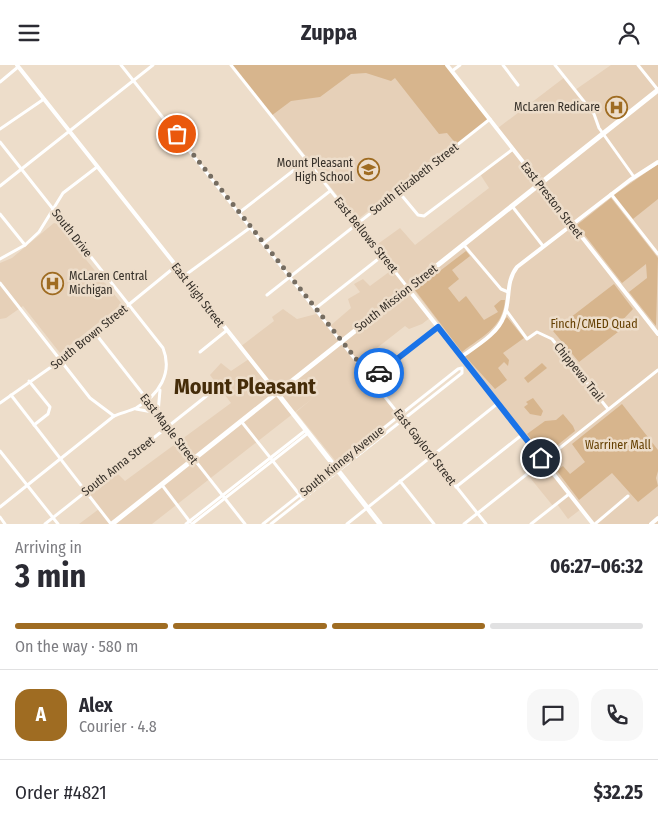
<!DOCTYPE html>
<meta charset="utf-8">
<style>
:root{--surface:#fff;--page:#f7f7f7;--text:#2b2b33;--muted:#7c7c81;--line:#e1e1e2;--accent:#9f6c22}
body{margin:0;font-family:"Fira Sans Condensed",sans-serif;background:var(--page);color:var(--text);height:100vh;display:flex;flex-direction:column;font-size:19px;white-space:nowrap}
*{box-sizing:border-box;margin:0}
p{font-size:16px;color:var(--muted)}
.icon{flex:none;width:28px;height:28px;fill:none;stroke:currentColor;stroke-width:2;stroke-linecap:round;stroke-linejoin:round}
.map{position:relative;height:459px;overflow:hidden}
.details{display:flex;flex-direction:column;background:var(--surface);flex:1}
.details>*{flex:none}
.pin{position:absolute;display:grid;place-items:center;width:42px;height:42px;color:#fff;margin:-21px;border:2px solid #fff;border-radius:50%;box-shadow:0 1px 5px #0007}
.courier{position:absolute;display:grid;place-items:center;width:50px;height:50px;margin:-25px;border:4px solid #1a73e8;border-radius:50%;background:#fff;color:#222;box-shadow:0 1px 6px #0007}
.head em{font-style:normal;font-weight:700}
.head div{display:flex;flex-direction:column-reverse}
.head{display:flex;align-items:center;justify-content:space-between;height:85px;padding:0 15px}
h1{font-size:32px;font-weight:700;line-height:38px}
.bar{display:grid;grid-template-columns:repeat(4,1fr);gap:8px 5px;align-content:center;height:60px;padding:0 15px}
.bar i{height:6px;border-radius:4px;background:var(--line)}
.bar .current{background:var(--accent)}
.bar p{grid-column:span 4}
.line{display:flex;align-items:center;gap:12px;padding:0 15px;border-top:1px solid var(--line)}
.line div{flex:1}
.round{display:grid;place-items:center;flex:none;width:52px;height:52px;border-radius:15px;background:var(--page)}
header{display:flex;justify-content:space-between;align-items:center;height:65px;padding:0 15px;background:var(--surface);font-size:22px;font-weight:700}
.map>svg:first-child{display:block}
.built{fill:#e6d0b8}
.green{fill:#d7b58d}
.lines{fill:none;stroke-linecap:round;stroke-linejoin:round}
.minor{stroke:#fff;stroke-width:3}
.tertiary{stroke:#fff;stroke-width:4}
.primary{stroke:#fff;stroke-width:5}
.done{stroke:#766d61;stroke-width:5;stroke-dasharray:0 9}
.route{stroke:#1a73e8;stroke-width:6}
.labels{text-anchor:middle;dominant-baseline:central;stroke-width:5;stroke-linejoin:round;paint-order:stroke}
.poi-label{font-size:12px;fill:#363029;stroke:#edddca;text-anchor:end}
.street-label{font-size:12px;fill:#363029;stroke:#edddca}
.park-label{font-size:12px;fill:#643f01;stroke:#edddca}
.town-label{font-size:22px;font-weight:bold;fill:#452c09;stroke:#edddca}
</style>
<header><svg class="icon" aria-label="menu" viewBox="0 0 24 24"><path d="M4 6h16M4 12h16M4 18h16"/></svg>Zuppa<svg class="icon" aria-label="person" viewBox="0 0 24 24"><circle cx="12" cy="8" r="4"/><path d="M4 21q1-7 8-7t8 7"/></svg></header>
<div class="map">
<svg width="658" height="459" viewBox="0 0 658 459">
<rect width="100%" height="100%" fill="#edddca"/>
<g class="built">
<polygon points="233,0 441,0 484,54 357,155"/>
<polygon points="611,0 658,0 658,459 593,459 581,444 568,454 557,439 553,441 527,409 530,406 521,393 526,389 536,401 543,396 564,421 413,224 411,226 431,252 422,259 409,264 405,261 359,297 400,350 338,399 296,347 313,333 152,459 79,459 99,444 88,430 117,408 125,416 231,338 210,310 221,298 231,306 249,294 240,282 274,256 272,252 283,244 297,254 320,248 330,261 351,243 348,234 360,227 354,219 363,214 370,221 393,204 375,181 400,163 415,180 489,123 480,109 513,83 498,63 565,12 575,25"/>
<polygon points="54,158 57,159 122,239 60,288 23,241 6,253 0,254 0,198 12,193"/>
</g>
<g class="green">
<polygon points="230,0 447,0 490,54 457,80 447,68 439,69 395,13 391,16 366,8 351,9 320,32 291,36 271,51"/>
<polygon points="658,99 658,134 633,154 614,130"/>
<polygon points="611,133 658,193 656,261 629,227 647,213 646,199 622,218 577,160"/>
<path d="M466 186 470 191 452 205 459 214 448 223 459 237 466 231 484 255 498 247 494 241 501 235H505C503 263 482 271 462 287L415 225Z"/>
<polygon points="614,219 633,244 615,263 618,267 579,297 553,266"/>
<polygon points="507,252 524,273 503,288 509,295 508,301 504,297 498,303 507,315 495,324 464,290 492,268"/>
<polygon points="542,298 547,303 528,318 524,313"/>
<polygon points="533,333 543,346 541,351 530,349 524,342 528,339 526,337"/>
<polygon points="622,339 658,385 658,406 656,413 658,421 638,437 612,408 579,435 557,406 563,401 570,409 585,397 572,379"/>
<polygon points="563,349 573,361 575,366 544,391 527,369 545,356 556,355"/>
</g>
<g class="lines">
<g class="minor">
<polyline points="121,0 486,459"/>
<polyline points="231,0 408,223"/>
<polyline points="503,0 518,20"/>
<polyline points="555,0 594,49 599,63 634,112"/>
<polyline points="638,0 658,25"/>
<polyline points="452,6 460,0"/>
<polyline points="0,17 18,2"/>
<polyline points="0,64 44,34"/>
<path d="M0 77 163 283C173 308 159 330 136 343 130 346 121 348 114 351L90 333 0 218"/>
<polyline points="0,121 153,0"/>
<polyline points="398,126 418,150 424,151 513,84"/>
<polyline points="611,129 658,189"/>
<polyline points="512,141 543,181"/>
<polyline points="240,147 307,95"/>
<polyline points="0,149 25,180"/>
<polyline points="264,178 330,126"/>
<polyline points="463,179 501,224 508,227"/>
<polyline points="0,194 25,180 39,167 63,128 97,102"/>
<polyline points="184,211 251,162"/>
<polyline points="267,230 490,54"/>
<polyline points="316,243 382,191"/>
<polyline points="506,245 527,274 537,267 552,274 608,344"/>
<polyline points="95,268 245,459"/>
<polyline points="200,287 226,266"/>
<polyline points="371,314 438,262"/>
<polyline points="29,316 50,342 48,349 34,360"/>
<polyline points="11,330 111,459"/>
<polyline points="0,338 61,295 176,201"/>
<polyline points="136,344 158,348 160,325"/>
<polyline points="241,356 303,434"/>
<polyline points="0,386 58,459"/>
<polyline points="400,416 434,459"/>
<polyline points="162,420 190,457"/>
<polyline points="456,422 523,369"/>
<polyline points="0,442 114,351"/>
<polyline points="0,452 5,459"/>
<polyline points="45,459 214,325"/>
<polyline points="186,459 306,365"/>
<polyline points="192,459 308,368"/>
<polyline points="263,459 458,304 462,303 462,308 271,459"/>
<polyline points="347,459 497,339"/>
<polyline points="464,459 658,305"/>
<polyline points="531,459 569,429"/>
<polyline points="595,459 628,431"/>
</g>
<g class="tertiary">
<polyline points="17,0 277,328"/>
<polyline points="447,0 658,269"/>
<polyline points="408,224 593,459"/>
<path d="M461 292C476 281 498 269 504 251 511 235 505 217 517 202L630 115 658 97"/>
<polyline points="651,459 658,453"/>
</g>
<g class="primary">
<polyline points="277,328 380,459"/>
<polyline points="112,459 658,25"/>
</g>
</g>
<g class="lines">
<polyline class="done" points="177,69 372,314 379,308"/>
<polyline class="route" points="379,308 438,262 541,393"/>
</g>
<defs>
<symbol id="hospital-ring" viewBox="-11 -11 22 22"><circle r="9.5" fill="#edddca" stroke="#9f6c22" stroke-width="1.5"/><path d="M-5-5h3v3.5h4V-5h3V5h-3V1.5h-4V5h-3Z" fill="#9f6c22"/></symbol>
<symbol id="school-ring" viewBox="-11 -11 22 22"><circle r="9.5" fill="#edddca" stroke="#9f6c22" stroke-width="1.5"/><path d="M0-5L7-2L0 1L-7-2ZM-4 1L0 2.5L4 1V4Q0 6-4 4Z" fill="#9f6c22"/></symbol>
</defs>
<g fill-rule="evenodd">
<use href="#hospital-ring" x="604" y="30" width="25" height="25"/>
<use href="#school-ring" x="356" y="92" width="25" height="25"/>
<use href="#hospital-ring" x="40" y="206" width="25" height="25"/>
</g>
<g class="labels">
<g class="poi-label">
<text x="600" y="42">McLaren Redicare</text>
<text x="353" y="98">Mount Pleasant<tspan x="353" dy="14">High School</tspan></text>
<text x="69" y="211" text-anchor="start">McLaren Central<tspan x="69" dy="14">Michigan</tspan></text>
</g>
<g class="street-label">
<text transform="translate(414 114) rotate(-38)">South Elizabeth Street</text>
<text transform="translate(552 135) rotate(52)">East Preston Street</text>
<text transform="translate(72 168) rotate(52)">South Drive</text>
<text transform="translate(366 170) rotate(51)">East Bellows Street</text>
<text transform="translate(198 230) rotate(52)">East High Street</text>
<text transform="translate(396 233) rotate(-38)">South Mission Street</text>
<text transform="translate(89 272) rotate(-39)">South Brown Street</text>
<text transform="translate(579 307) rotate(51)">Chippewa Trail</text>
<text transform="translate(169 364) rotate(52)">East Maple Street</text>
<text transform="translate(425 382) rotate(52)">East Gaylord Street</text>
<text transform="translate(342 396) rotate(-39)">South Kinney Avenue</text>
<text transform="translate(118 401) rotate(-38)">South Anna Street</text>
</g>
<g class="park-label">
<text x="594" y="259">Finch/CMED Quad</text>
<text x="618" y="380">Warriner Mall</text>
</g>
<g class="town-label">
<text x="245" y="321">Mount Pleasant</text>
</g>
</g>
</svg>
<div class="pin" style="left:177px;top:69px;background:#ea580c"><svg class="icon" aria-label="bag" viewBox="0 0 24 24"><path d="M5 8h14l-1 12H6zM9 8a3 3 0 0 1 6 0"/></svg></div>
<div class="pin" style="left:541px;top:393px;background:#1f2937"><svg class="icon" aria-label="home" viewBox="0 0 24 24"><path d="M3 11l9-7 9 7M6 9v11h12V9"/></svg></div>
<div class="courier" style="left:379px;top:308px"><svg class="icon" aria-label="car" viewBox="0 0 24 24"><path d="M5 17H2v-5l4-1 3-4h7l3 4 3 1v5h-3M9 17h6M6 11h13"/><circle cx="7" cy="17" r="2"/><circle cx="17" cy="17" r="2"/></svg></div>
</div>
<section class="details">
<div class="head"><div><h1>3 min</h1><p>Arriving in</p></div><em>06:27–06:32</em></div>
<div class="bar"><i class="current"></i><i class="current"></i><i class="current"></i><i></i><p>On the way · 580 m</p></div>
<div class="line" style="height:90px"><b class="round" style="background:var(--accent);color:#fff">A</b><div><b>Alex</b><p>Courier · 4.8</p></div><a class="round"><svg class="icon" aria-label="chat" viewBox="0 0 24 24"><path d="M4 5h16v11H9l-5 4z"/></svg></a><a class="round"><svg class="icon" aria-label="phone" viewBox="0 0 24 24"><path d="M5 4h4l2 5-3 2q2 4 5 5l2-3 5 2v4C11 20 4 13 5 4z"/></svg></a></div>
<div class="line" style="height:65px"><div>Order #4821</div><b>$32.25</b></div>
</section>
